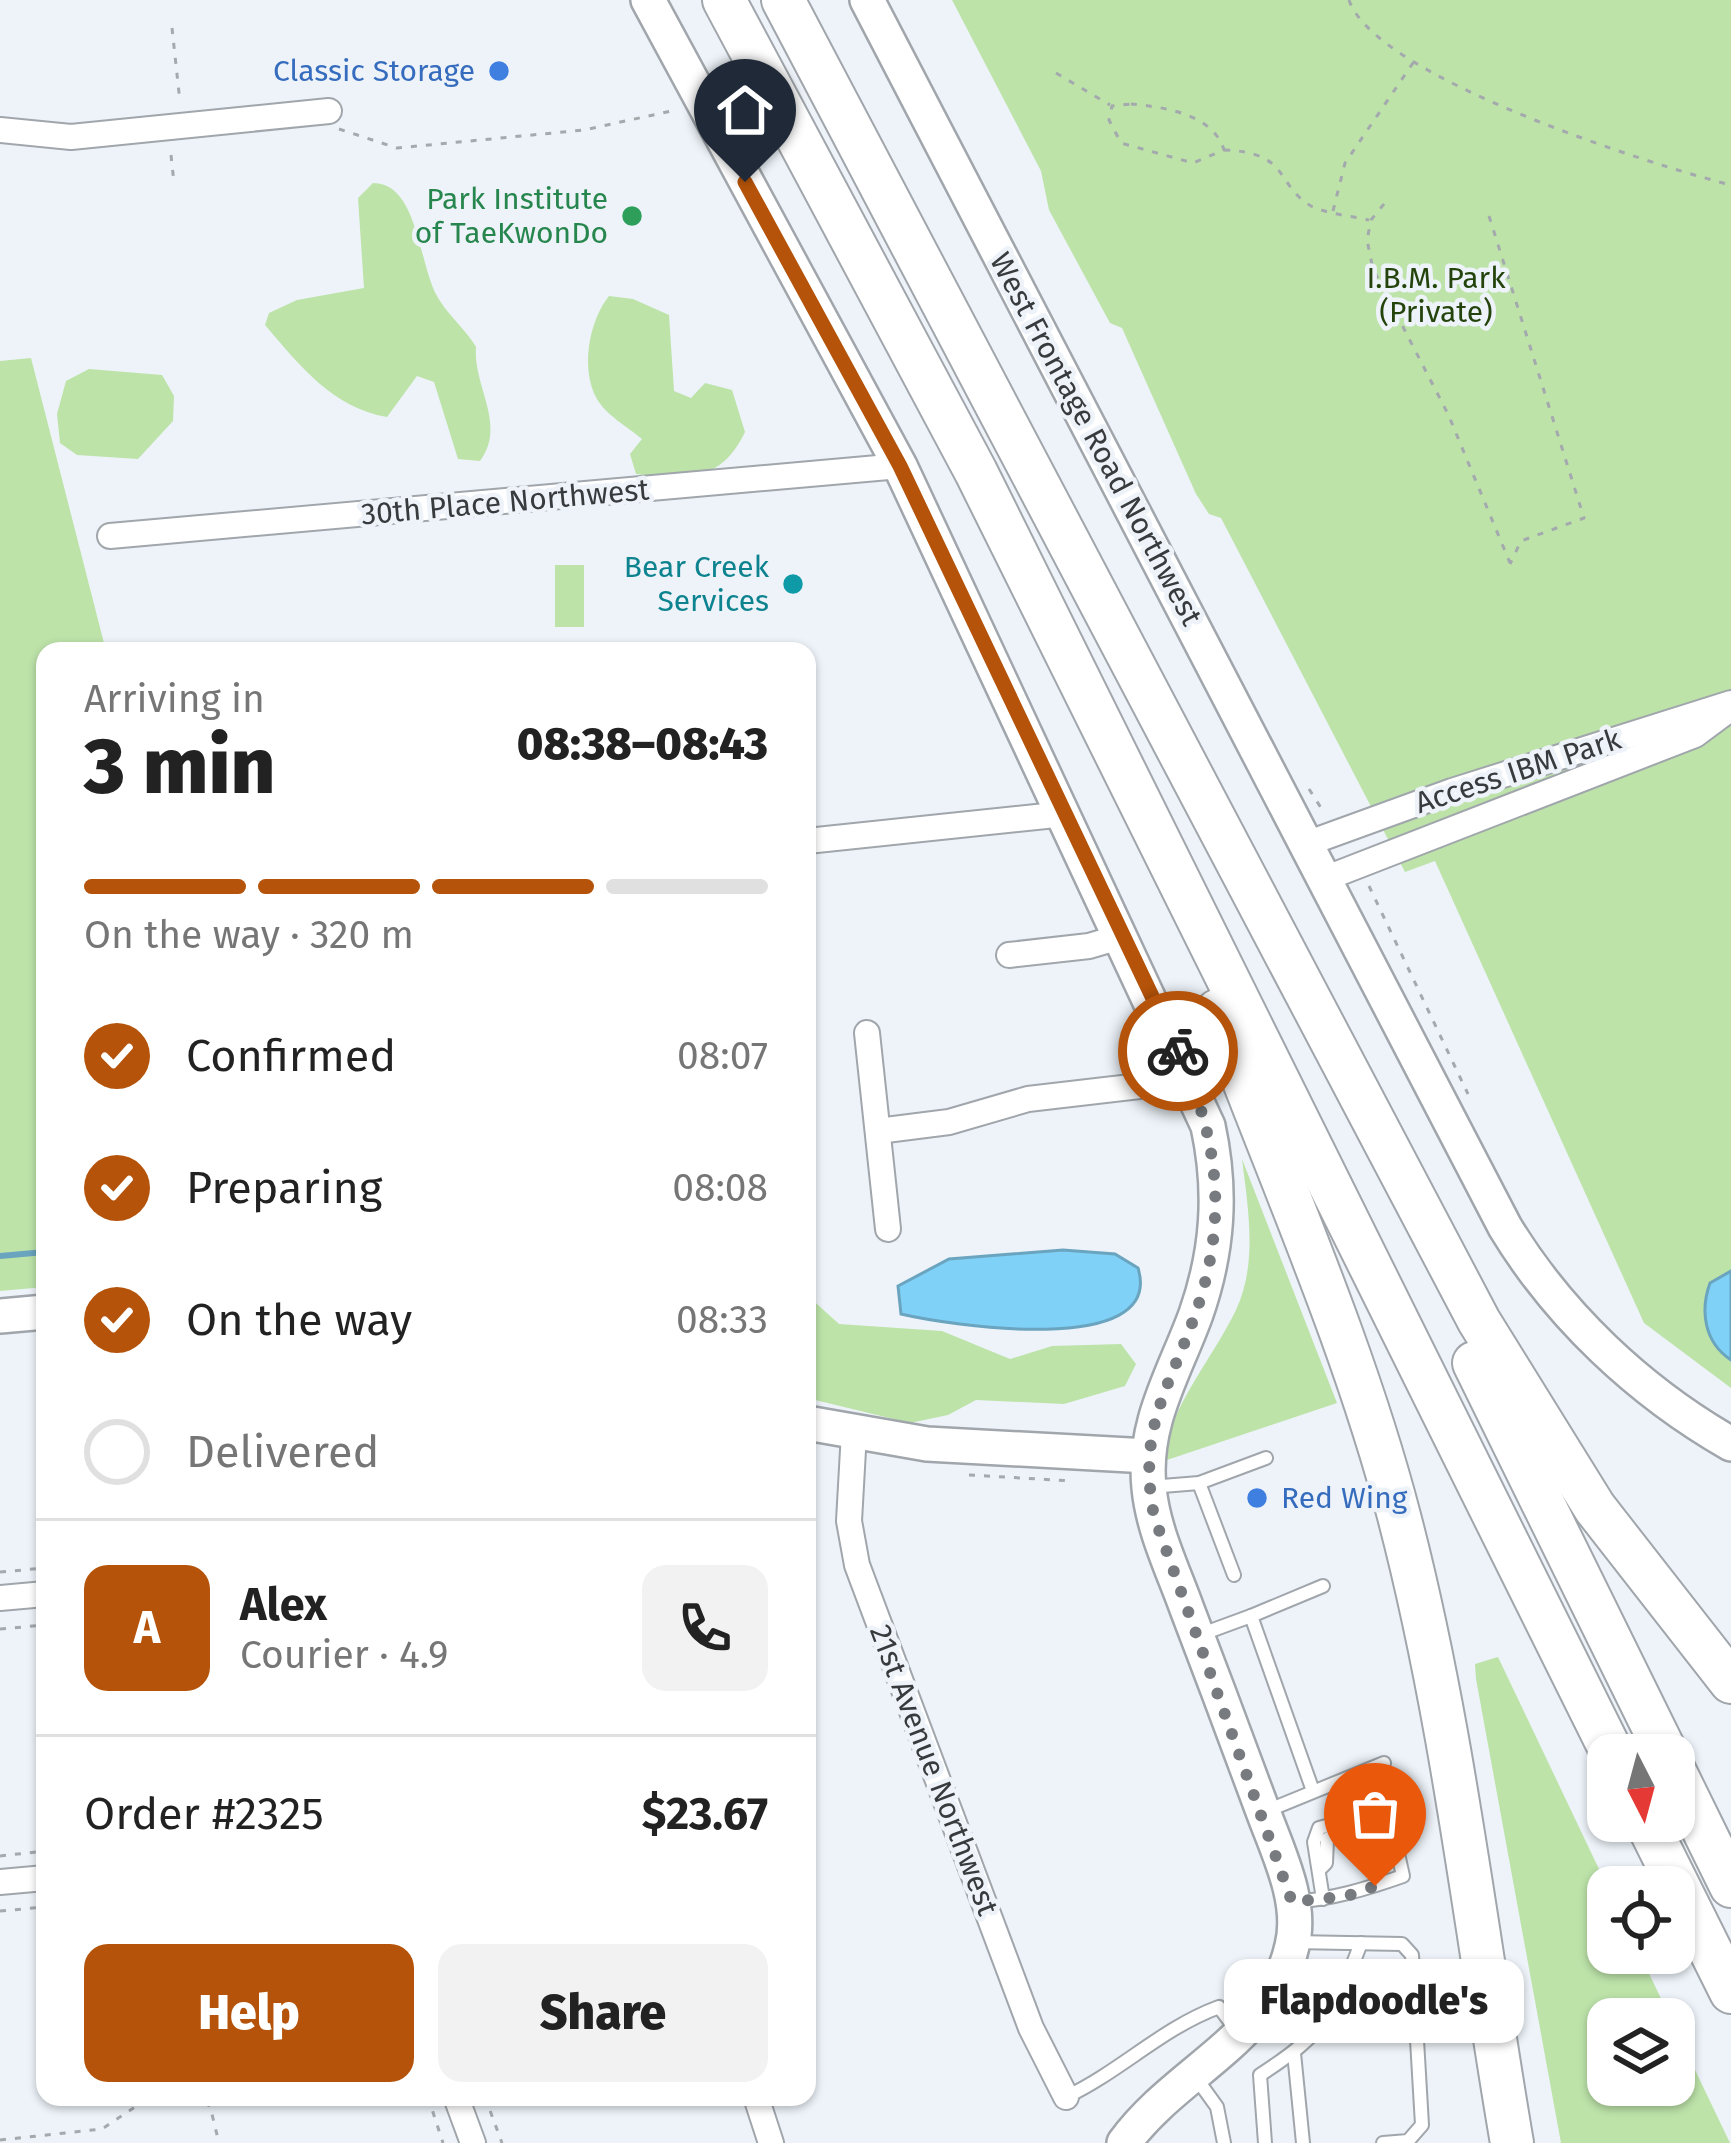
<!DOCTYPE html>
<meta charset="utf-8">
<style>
:root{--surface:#fff;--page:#f2f2f2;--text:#222;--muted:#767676;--line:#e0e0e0;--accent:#b45309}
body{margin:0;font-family:"Fira Sans",sans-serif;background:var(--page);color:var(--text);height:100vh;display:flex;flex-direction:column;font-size:45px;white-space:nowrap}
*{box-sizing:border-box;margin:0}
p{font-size:39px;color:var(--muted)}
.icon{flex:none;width:66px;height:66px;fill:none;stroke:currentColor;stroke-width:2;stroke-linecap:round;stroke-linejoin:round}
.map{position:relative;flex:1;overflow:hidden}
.details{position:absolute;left:36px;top:642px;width:780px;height:1464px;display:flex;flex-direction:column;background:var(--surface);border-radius:24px;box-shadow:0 3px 9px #0004}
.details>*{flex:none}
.needle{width:78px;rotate:174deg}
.buttons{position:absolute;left:1587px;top:1734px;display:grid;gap:24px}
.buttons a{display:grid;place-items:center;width:108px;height:108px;border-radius:24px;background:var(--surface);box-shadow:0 3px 9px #0004;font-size:60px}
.pin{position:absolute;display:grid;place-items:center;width:102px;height:102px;color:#fff;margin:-123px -51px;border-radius:50% 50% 50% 0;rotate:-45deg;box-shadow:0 0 12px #0007}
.pin .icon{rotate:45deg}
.courier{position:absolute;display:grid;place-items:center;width:120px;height:120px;margin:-60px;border:9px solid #b45309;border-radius:50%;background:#fff;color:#222;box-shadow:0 3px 15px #0007}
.bubble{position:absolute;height:84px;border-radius:24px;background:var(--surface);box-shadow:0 3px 9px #0004;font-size:39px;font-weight:800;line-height:84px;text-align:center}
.headline em{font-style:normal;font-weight:800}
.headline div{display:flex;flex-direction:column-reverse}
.headline{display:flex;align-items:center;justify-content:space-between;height:204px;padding:0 48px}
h1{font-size:78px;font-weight:800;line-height:90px}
.bar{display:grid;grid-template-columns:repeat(4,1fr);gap:18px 12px;align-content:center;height:144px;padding:0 48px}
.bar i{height:15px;border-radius:9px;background:var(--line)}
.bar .active{background:var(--accent)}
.bar p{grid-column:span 4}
.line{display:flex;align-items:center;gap:30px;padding:0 48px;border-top:3px solid var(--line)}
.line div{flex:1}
.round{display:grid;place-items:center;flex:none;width:126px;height:126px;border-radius:24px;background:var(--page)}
ol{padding:0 48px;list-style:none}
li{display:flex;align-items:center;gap:36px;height:132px}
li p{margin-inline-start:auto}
li .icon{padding:12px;border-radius:50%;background:var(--accent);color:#fff;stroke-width:4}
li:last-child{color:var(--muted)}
li i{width:66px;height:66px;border:6px solid var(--line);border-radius:50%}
.cta{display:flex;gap:24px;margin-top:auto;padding:24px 48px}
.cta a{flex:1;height:138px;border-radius:24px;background:var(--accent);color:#fff;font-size:48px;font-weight:800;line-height:138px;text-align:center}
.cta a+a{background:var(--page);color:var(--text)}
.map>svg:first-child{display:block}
.green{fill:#bde3a9}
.water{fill:#7fd1f7;stroke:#6aa4bf;stroke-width:3}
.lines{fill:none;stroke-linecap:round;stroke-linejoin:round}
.stream{stroke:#6aa4bf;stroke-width:6}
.lane-casing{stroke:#a0a6ab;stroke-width:16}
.street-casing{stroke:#a0a6ab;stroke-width:28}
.secondary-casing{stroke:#a0a6ab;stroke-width:38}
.highway-casing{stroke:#a0a6ab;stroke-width:46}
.path{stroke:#a4a9ad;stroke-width:3;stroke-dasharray:6 9;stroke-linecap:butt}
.lane{stroke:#fff;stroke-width:12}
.street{stroke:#fff;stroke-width:24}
.secondary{stroke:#fff;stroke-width:33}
.highway{stroke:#fff;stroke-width:42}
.done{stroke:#777b7f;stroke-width:12;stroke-dasharray:0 21.6}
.route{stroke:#b45309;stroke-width:15}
.shop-dot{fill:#3f7fe0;stroke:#edf3f9;stroke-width:4.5}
.leisure-dot{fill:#2e9e5b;stroke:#edf3f9;stroke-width:4.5}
.culture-dot{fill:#0f9aa8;stroke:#edf3f9;stroke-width:4.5}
.labels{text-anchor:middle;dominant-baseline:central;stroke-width:9;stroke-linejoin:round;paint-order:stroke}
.shop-label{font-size:30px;fill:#366cbe;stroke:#edf3f9;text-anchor:end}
.leisure-label{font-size:30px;fill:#27864d;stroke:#edf3f9;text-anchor:end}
.park-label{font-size:30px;fill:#24440c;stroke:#edf3f9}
.street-label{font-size:30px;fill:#383b3d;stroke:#edf3f9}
.culture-label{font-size:30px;fill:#0d838f;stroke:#edf3f9;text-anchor:end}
</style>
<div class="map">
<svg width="1731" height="2143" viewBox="0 0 1731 2143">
<rect width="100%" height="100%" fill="#edf3f9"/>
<g class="green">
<polygon points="952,0 1731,0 1731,1388 1644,1323 1435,861 1405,872 1221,518 1209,514 1196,494 1122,328 1110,323 1049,210 1041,171"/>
<path d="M373 183C420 183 418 270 440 301 451 318 466 330 476 347 473 387 507 424 480 461L458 459 434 382 417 376 387 417C333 408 299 365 265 325L269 313 297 300 364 288 358 198Z"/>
<path d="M609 296 633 299 669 315 674 391 691 398 705 383 732 390 745 432C721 482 687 480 636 474L630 454 642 439C629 428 606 415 597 399 580 369 589 321 609 296Z"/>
<polygon points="31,358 106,651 45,651 45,1091 40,1092 45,1287 0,1291 0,361"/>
<polygon points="89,369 162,375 174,396 173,421 138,459 77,455 60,443 57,414 66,381"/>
<rect x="555" y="565" width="29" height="62"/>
<path d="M1242 1159 1337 1403 1161 1462C1172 1403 1210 1363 1236 1310 1258 1263 1248 1208 1242 1159Z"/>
<polygon points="807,1295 839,1324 942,1331 1010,1359 1052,1346 1121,1344 1136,1364 1125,1386 1064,1404 976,1400 948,1415 910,1423 807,1398"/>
<polygon points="1498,1657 1608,1888 1608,1953 1639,1953 1671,2019 1608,2019 1608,2085 1674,2085 1674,2026 1730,2143 1561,2143 1476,1679 1475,1664"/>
</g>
<g class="water">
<path d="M1063 1250 1115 1254 1138 1268C1166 1360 943 1324 901 1314L898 1286 949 1259Z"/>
<path d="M1731 1271V1360C1704 1342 1700 1311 1710 1283Z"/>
</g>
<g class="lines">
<polyline class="stream" points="0,1256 45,1252"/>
<defs>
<g id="lane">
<polyline points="1199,1483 1234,1575"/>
<polyline points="1150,1487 1199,1483 1266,1458"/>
<polyline points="1251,1616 1323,1586"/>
<polyline points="1202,1634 1251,1616 1313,1791"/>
<polyline points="1264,1812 1384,1763"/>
<polyline points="1319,1870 1326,1863 1327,1839 1344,1829 1395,1840"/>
<path d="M1293 1902C1333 1899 1366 1889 1403 1876L1388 1809 1319 1828 1314 1842 1323 1899"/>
<polyline points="1294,1942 1402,1944 1412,1955 1422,2125 1408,2141 1383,2143"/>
<polyline points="1320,2030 1416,2020"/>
<polyline points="1294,2053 1303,2143"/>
<polyline points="1194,2075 1217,2107 1224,2143"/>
<path d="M1066 2097C1121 2071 1162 2028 1219 2007L1237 2031"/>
<path d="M1265 2143 1260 2075C1326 2032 1333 2016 1361 1943"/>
</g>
<g id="street">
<polyline points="0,130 71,137 329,111"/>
<polyline points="110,536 900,466"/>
<polyline points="807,841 1065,814"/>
<polyline points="1306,844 1452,791 1731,703"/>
<polyline points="1324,879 1695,735 1730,709"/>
<polyline points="1009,955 1089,946 1123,936"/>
<polyline points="867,1033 888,1229"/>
<polyline points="878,1131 949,1122 1028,1099 1191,1080"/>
<polyline points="854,1432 849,1521 857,1565 1031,2028 1066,2097"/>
<polyline points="0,1598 45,1594"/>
<polyline points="0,1882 45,1878"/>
<polyline points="456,2097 473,2143"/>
<polyline points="756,2097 771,2143"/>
</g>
<g id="secondary">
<path d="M648 0 900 466 1208 1126C1222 1191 1218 1251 1196 1314 1175 1372 1142 1423 1149 1488 1153 1530 1173 1570 1187 1609 1213 1677 1239 1746 1264 1814 1279 1854 1303 1903 1292 1946 1271 2040 1177 2070 1124 2143"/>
<path d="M867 0 1505 1227C1559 1316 1640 1392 1731 1444"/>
<polyline points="0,1316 45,1312"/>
<polyline points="807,1423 927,1444 1148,1456"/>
</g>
<g id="highway">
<polyline points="724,0 976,472 1613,1755"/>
<polyline points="783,0 1479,1321 1595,1508 1731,1682"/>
<path d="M1217 1011C1279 1177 1354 1344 1399 1516 1453 1722 1476 1934 1512 2143"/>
<polyline points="1474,1363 1667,1755"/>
<polyline points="1674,1770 1731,1886"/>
<polyline points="1646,1821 1731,1992"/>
</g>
</defs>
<use href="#lane" class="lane-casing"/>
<use href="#street" class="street-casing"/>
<use href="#secondary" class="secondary-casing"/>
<use href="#highway" class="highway-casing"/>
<g class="path">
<path d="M1349 0C1375 77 1651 165 1731 185"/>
<polyline points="172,28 180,102"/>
<polyline points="1056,73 1110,105"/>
<path d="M1131 104C1164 107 1213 114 1224 150L1193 163 1121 143 1109 120 1112 106Z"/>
<polyline points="339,129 397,148 584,130 676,110"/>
<path d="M1224 150C1291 152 1275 185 1311 206 1327 214 1352 216 1369 220"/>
<polyline points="171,155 174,183"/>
<polyline points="1384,204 1371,220 1367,240 1373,269 1448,414 1510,563"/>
<polyline points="1333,211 1345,163 1415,60"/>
<polyline points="1489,216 1584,518 1521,541 1510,564"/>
<polyline points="1309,789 1323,811"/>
<polyline points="1369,886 1468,1094"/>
<polyline points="969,1475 1073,1481"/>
<polyline points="0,1572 45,1568"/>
<polyline points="0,1629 45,1625"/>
<polyline points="0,1856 45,1851"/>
<polyline points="0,1911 45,1907"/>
<polyline points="191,2097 210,2106 219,2143"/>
<polyline points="428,2097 443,2143"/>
<polyline points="485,2097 502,2143"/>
<polyline points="0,2140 102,2129 150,2097"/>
</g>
<use href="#lane" class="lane"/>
<use href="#street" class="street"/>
<use href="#secondary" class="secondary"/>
<use href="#highway" class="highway"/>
</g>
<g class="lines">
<path class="done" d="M1178 1051C1219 1138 1228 1220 1196 1312 1169 1390 1137 1427 1154 1516L1292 1902 1347 1896 1375 1886"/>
<polyline class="route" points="745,182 900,466 1178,1051"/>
</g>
<g class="shop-dot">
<circle cx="499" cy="71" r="12"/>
<circle cx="1257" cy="1498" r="12"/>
</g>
<circle class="leisure-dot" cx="632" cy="216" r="12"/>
<circle class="culture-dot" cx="793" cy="584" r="12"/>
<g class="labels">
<g class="shop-label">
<text x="475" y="71">Classic Storage</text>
<text x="1281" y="1498" text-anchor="start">Red Wing</text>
</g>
<g class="leisure-label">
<text x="608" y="199">Park Institute<tspan x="608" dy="34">of TaeKwonDo</tspan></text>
</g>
<g class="park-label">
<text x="1436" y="278">I.B.M. Park<tspan x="1436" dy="34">(Private)</tspan></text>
</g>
<g class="street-label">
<text transform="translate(1096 439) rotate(62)">West Frontage Road Northwest</text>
<text transform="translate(505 502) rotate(-5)">30th Place Northwest</text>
<text transform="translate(1518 771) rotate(-18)">Access IBM Park</text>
<text transform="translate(934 1770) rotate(69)">21st Avenue Northwest</text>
</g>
<g class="culture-label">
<text x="769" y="567">Bear Creek<tspan x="769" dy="34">Services</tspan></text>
</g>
</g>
</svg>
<div class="buttons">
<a><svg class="needle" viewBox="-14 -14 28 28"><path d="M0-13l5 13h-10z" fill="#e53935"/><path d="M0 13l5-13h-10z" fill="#767676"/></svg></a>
<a><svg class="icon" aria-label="locate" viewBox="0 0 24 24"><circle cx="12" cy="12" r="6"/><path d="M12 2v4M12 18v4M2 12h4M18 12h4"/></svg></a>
<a><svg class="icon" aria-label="layers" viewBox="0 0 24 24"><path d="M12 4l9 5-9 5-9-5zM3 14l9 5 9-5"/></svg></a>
</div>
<div class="pin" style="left:1375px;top:1886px;background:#ea580c"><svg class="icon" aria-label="bag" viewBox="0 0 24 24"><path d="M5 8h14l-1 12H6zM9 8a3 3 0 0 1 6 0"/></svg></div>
<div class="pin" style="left:745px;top:182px;background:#1f2937"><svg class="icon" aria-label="home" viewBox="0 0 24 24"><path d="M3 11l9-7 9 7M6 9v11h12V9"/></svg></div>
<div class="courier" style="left:1178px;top:1051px"><svg class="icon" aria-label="bike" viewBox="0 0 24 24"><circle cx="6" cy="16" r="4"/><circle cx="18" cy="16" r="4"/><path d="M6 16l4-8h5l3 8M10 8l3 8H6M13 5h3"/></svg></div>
<div class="bubble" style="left:1224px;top:1959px;width:300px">Flapdoodle's</div>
<section class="details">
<div class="headline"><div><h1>3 min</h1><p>Arriving in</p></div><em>08:38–08:43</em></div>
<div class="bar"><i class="active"></i><i class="active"></i><i class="active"></i><i></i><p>On the way · 320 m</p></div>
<ol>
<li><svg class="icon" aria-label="check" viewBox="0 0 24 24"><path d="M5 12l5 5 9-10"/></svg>Confirmed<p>08:07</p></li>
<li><svg class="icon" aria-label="check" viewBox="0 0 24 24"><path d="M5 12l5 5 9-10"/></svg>Preparing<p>08:08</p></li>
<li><svg class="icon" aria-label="check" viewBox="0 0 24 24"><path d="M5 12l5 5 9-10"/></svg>On the way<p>08:33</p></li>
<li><i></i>Delivered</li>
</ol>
<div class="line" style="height:216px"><b class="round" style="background:var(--accent);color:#fff">A</b><div><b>Alex</b><p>Courier · 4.9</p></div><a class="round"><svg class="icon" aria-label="phone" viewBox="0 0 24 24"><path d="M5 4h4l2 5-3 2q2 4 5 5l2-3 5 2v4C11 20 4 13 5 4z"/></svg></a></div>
<div class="line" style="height:156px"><div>Order #2325</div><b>$23.67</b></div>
<div class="cta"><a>Help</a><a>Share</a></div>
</section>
</div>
